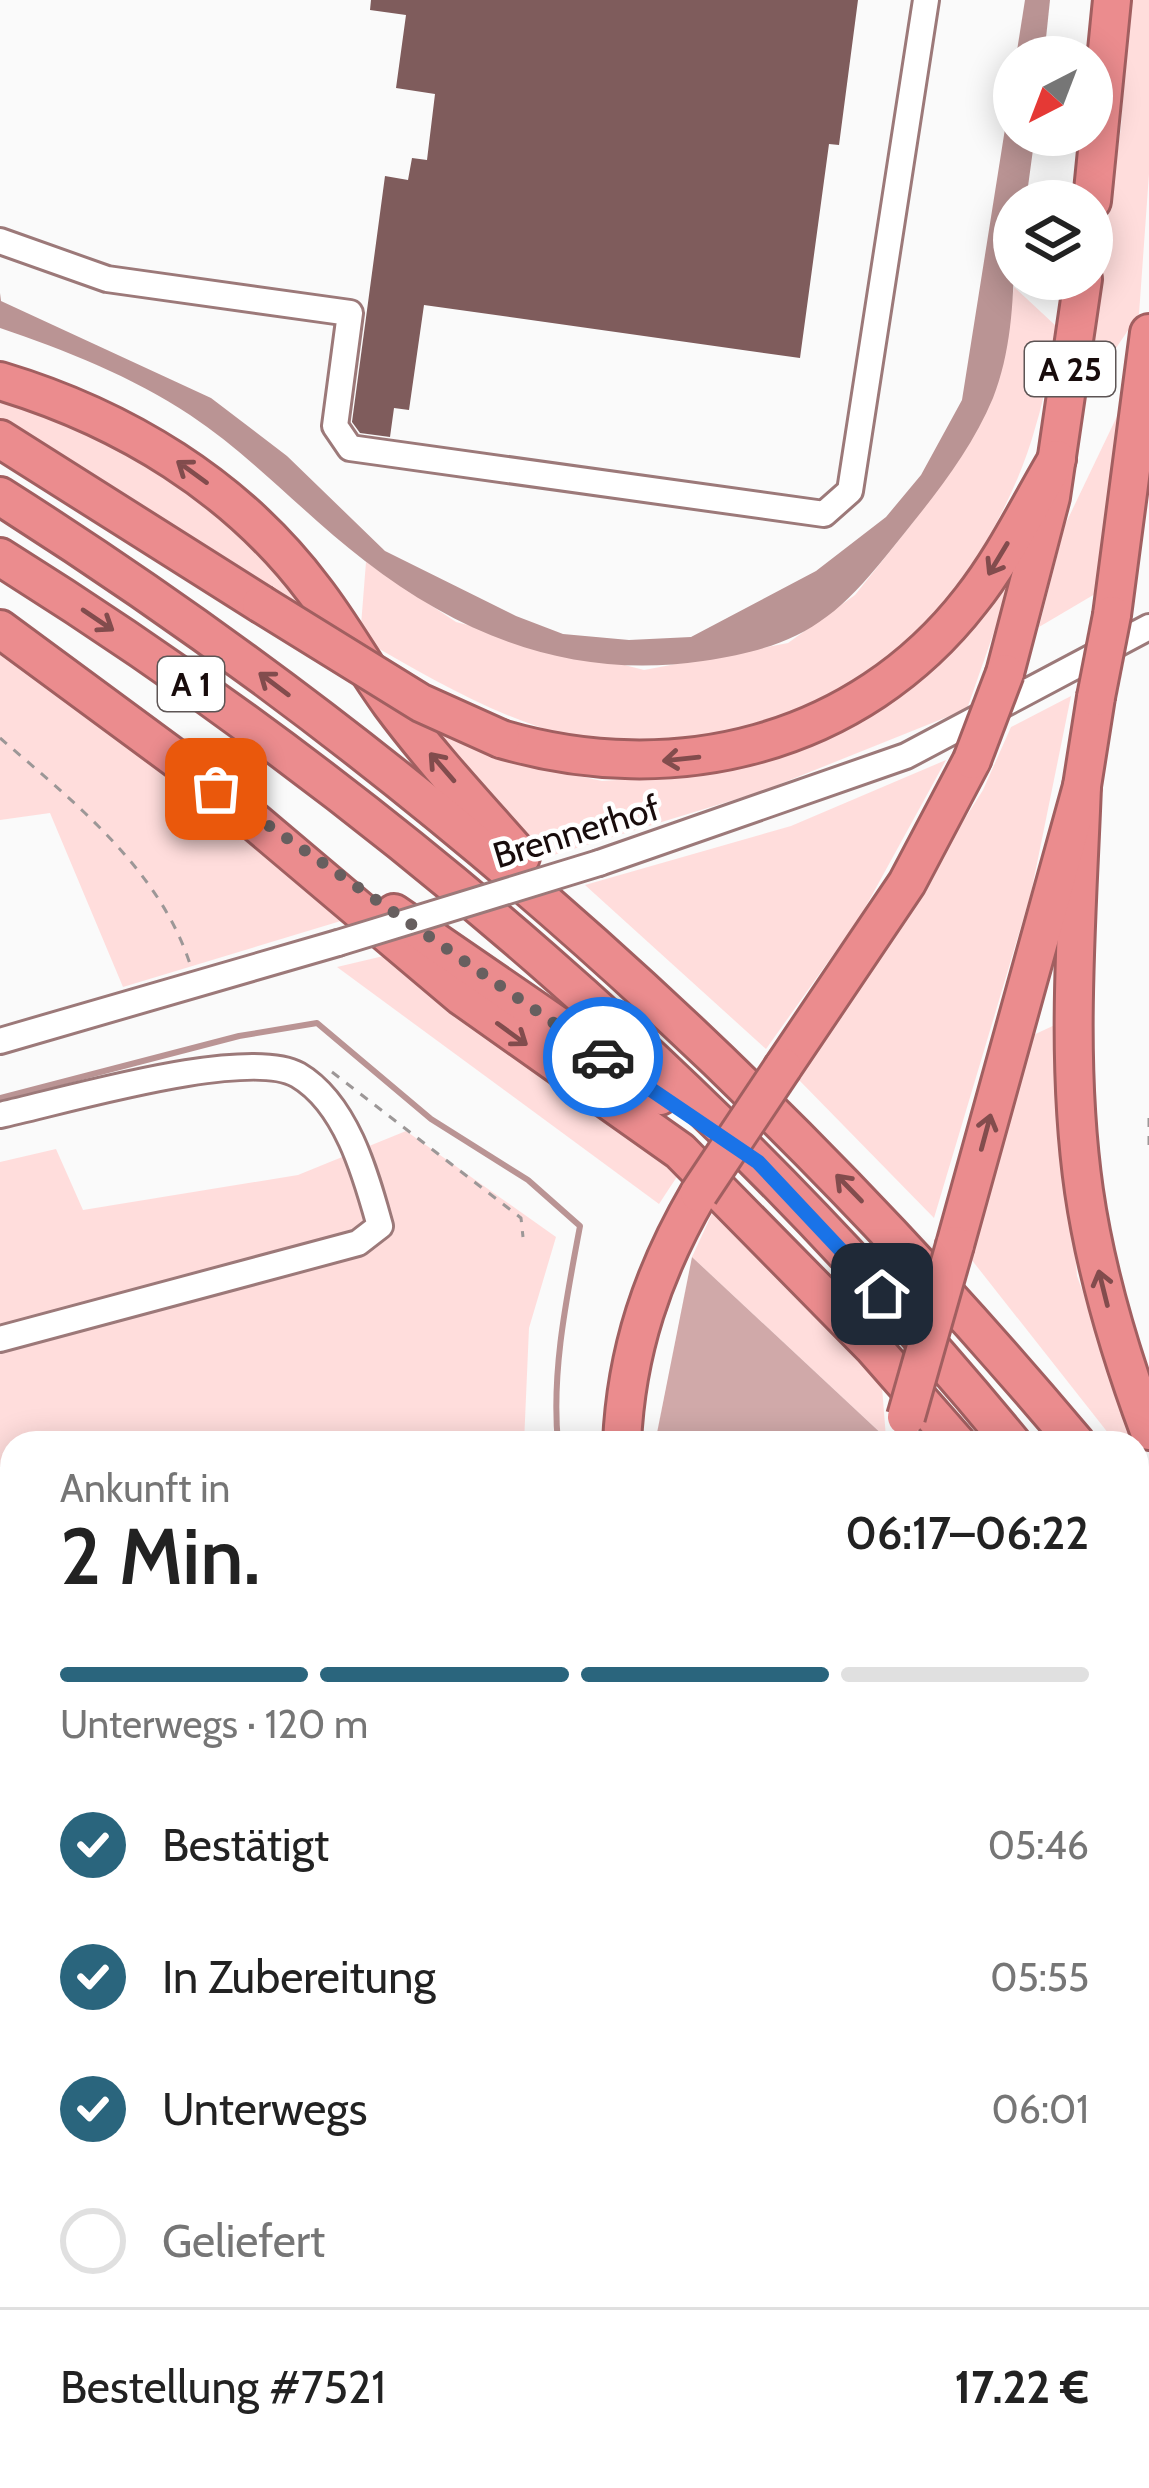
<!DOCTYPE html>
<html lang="de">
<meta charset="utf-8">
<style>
:root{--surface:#fff;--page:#f6f6f6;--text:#222;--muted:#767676;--line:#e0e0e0;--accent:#2a657d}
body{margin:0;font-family:Cabin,sans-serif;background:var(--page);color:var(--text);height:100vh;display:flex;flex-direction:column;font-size:45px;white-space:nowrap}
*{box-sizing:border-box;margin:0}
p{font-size:39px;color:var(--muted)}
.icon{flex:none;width:66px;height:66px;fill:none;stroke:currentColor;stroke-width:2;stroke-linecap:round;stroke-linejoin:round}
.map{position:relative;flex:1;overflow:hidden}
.drawer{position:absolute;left:0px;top:1431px;width:1149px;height:1059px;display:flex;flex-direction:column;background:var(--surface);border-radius:36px 36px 0 0;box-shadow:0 6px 30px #0003}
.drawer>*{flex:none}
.needle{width:78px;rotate:222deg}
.controls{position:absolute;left:993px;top:36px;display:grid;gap:24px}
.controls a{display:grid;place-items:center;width:120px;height:120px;border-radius:50%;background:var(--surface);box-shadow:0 6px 30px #0003;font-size:60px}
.pin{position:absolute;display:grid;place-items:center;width:102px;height:102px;color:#fff;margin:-51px;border-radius:24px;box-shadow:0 6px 18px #0006}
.courier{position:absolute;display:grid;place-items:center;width:120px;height:120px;margin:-60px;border:9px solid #1a73e8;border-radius:50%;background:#fff;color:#222;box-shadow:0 3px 15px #0007}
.head em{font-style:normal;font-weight:600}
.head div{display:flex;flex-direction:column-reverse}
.head{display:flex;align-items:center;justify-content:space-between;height:204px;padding:0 60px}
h1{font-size:78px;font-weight:600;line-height:90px}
.bar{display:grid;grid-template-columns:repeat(4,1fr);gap:18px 12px;align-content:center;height:144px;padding:0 60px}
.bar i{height:15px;border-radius:9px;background:var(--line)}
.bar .active{background:var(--accent)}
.bar p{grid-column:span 4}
.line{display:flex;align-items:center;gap:30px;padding:0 60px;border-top:3px solid var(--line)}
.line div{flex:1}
ol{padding:0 60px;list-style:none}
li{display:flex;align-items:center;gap:36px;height:132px}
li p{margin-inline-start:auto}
li .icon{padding:12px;border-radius:50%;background:var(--accent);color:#fff;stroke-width:4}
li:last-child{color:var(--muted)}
li i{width:66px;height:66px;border:6px solid var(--line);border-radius:50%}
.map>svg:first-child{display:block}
.green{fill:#ffdddc}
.forest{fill:#d0a9a9}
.water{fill:#ba9494}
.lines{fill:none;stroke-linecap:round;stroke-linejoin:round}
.stream{stroke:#ba9494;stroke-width:6}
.building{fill:#7f5c5c}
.minor-casing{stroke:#9c7979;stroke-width:30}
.highway-casing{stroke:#a15f60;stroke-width:42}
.path{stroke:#9c9797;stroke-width:3;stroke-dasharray:9 9;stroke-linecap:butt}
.minor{stroke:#fff;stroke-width:24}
.highway{stroke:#eb8c8e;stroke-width:36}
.minor-bridge-casing{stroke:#9c7979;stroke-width:30;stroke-linecap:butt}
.highway-bridge-casing{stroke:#a15f60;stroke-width:42;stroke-linecap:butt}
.minor-bridge{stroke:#fff;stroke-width:24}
.highway-bridge{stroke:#eb8c8e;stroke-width:36}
.oneway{stroke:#824c4d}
.done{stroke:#675f5f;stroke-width:12;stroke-dasharray:0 21.6}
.route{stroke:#1a73e8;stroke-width:15}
.labels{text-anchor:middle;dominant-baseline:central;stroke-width:9;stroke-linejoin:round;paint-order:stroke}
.shield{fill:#fff;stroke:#5d5555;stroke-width:3}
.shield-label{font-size:33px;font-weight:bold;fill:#180c0c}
.street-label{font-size:36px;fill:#180c0c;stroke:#fff}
</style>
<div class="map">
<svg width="1149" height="2488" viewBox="0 0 1149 2488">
<rect width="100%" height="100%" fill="#fafafa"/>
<g class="green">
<polygon points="1129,0 1149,0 1149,174 1139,314 1083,397 1121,127"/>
<path d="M1014 287 1056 326C1050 359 1046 393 1036 425 1011 517 948 616 871 672 836 697 794 711 754 724 714 736 662 751 619 746 524 734 442 685 360 638L366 562 456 622 644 670 788 643 855 595 914 521 1009 317Z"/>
<path d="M0 393C128 441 225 495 307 608L0 421Z"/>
<polygon points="1121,408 1095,594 1039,627 1065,525"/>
<polygon points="1002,582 1010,586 967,709 760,792 547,857 436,740 429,726 496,758 602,781 676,776 797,745"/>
<polygon points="0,651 354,917 123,987 50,813 0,820"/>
<polygon points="1071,696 1031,893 934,1218 799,1080 983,790 1011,727"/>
<polygon points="946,760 860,917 766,1049 585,885 791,826"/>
<polygon points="392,954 684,1166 659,1204 337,967"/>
<polygon points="1057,1024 1077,1276 1144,1459 1141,1475 1137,1443 1116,1443 971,1259 1029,1037"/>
<polygon points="406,1131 556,1237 529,1328 524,1443 12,1443 12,1461 0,1466 0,1162 56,1149 83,1210 298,1175"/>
<polygon points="716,1205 881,1374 886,1438 692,1257"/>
</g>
<g class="forest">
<polygon points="692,1257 886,1438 884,1443 655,1443"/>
<polygon points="12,1461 12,1651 0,1651 0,1466"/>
<polygon points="1149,1813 1149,1870 1137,1881 1137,1829"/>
</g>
<g class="water">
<polygon points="1025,0 1050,0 1044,57 1016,57"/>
<path d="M1014 72V135H1035L1026 201H1014C1014 265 1017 338 993 398 968 458 925 507 886 556 829 627 793 647 703 661 577 680 466 639 365 561 305 515 253 457 190 415 133 377 65 350 0 328V293L1 301 211 398 287 456 385 551 516 616 563 634 629 640 691 637 816 571 886 517 921 475 962 400Z"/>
</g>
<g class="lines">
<path class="stream" d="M0 1098 239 1036 317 1023 431 1119 528 1180 580 1226C567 1296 551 1372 558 1443"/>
</g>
<polygon class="building" points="371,0 858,0 839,145 829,144 800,358 424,305 409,410 394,408 390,437 360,433 352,422 385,176 408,180 412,158 427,160 435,94 396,88 406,15 370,10"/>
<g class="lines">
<defs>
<g id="minor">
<polyline points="0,241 107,279 350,313 335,426 350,448 824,514 850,491 926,0"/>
<polyline points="599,863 906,756 1149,627"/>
<polyline points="0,1041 338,943"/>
<path d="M0 1115C61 1102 247 1046 298 1075 347 1104 366 1176 380 1226L358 1243 0 1339"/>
<polyline points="1137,1936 1149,1909"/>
<polyline points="1137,2047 1149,2056"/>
<polyline points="0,2065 12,2065"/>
<polyline points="1139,2352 1149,2360"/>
<polyline points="704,2478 710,2488"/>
<polyline points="1082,2488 1084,2482"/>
</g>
<g id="highway">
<polyline points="1092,201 1112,0"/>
<path d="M0 381C123 418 236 486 314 590 342 626 364 667 391 704 431 758 477 807 521 857"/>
<polyline points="0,439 261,604"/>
<path d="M0 496C407 754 766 1075 1076 1443"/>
<path d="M0 557C379 794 728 1098 1012 1443"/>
<polyline points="1112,615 1149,333"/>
<polyline points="0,629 236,803"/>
<polyline points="1005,673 1051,497 1083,279"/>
<path d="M501 739C673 790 858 746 971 600 1005 557 1029 506 1057 459"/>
<path d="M1082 786C1077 920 1065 1058 1084 1191 1096 1274 1120 1353 1149 1431"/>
<polyline points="216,789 461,996 680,1151 872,1346 957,1443"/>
<polyline points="394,913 660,1096"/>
<polyline points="783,1067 907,883 972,760"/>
<polyline points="955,1245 1082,786 1096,697"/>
<path d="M622 1443C626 1351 653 1272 699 1193"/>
<polyline points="1137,1515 1149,1530"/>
<polyline points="1137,1598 1149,1613"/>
<polyline points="1137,1685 1149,1732"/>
<polyline points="1137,1793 1149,1746"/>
<polyline points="1137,1980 1149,1985"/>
</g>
</defs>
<use href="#minor" class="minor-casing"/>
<use href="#highway" class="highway-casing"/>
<g class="path">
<path d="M0 738C73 801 159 869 190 964"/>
<polyline points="332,1072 521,1218 523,1237"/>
<polyline points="1149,1118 1149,1148"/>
</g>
<use href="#minor" class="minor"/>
<use href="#highway" class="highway"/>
<defs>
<polyline id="minor-bridge" points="338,943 599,863"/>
<g id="highway-bridge">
<polyline points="261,604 421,703 501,739"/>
<polyline points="1096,697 1112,615"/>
<polyline points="972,760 1005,673"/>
<polyline points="699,1193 783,1067"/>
<polyline points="906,1417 955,1245"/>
</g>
</defs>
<use href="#minor-bridge" class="minor-bridge-casing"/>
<use href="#highway-bridge" class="highway-bridge-casing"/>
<use href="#minor-bridge" class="minor-bridge"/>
<use href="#highway-bridge" class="highway-bridge"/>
</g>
<defs><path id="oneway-shaft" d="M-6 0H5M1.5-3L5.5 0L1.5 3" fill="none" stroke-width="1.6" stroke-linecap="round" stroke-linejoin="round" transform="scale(3)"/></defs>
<g class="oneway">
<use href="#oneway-shaft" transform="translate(192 472) rotate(-144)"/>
<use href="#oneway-shaft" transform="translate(998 559) rotate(121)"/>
<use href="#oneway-shaft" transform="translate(98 620) rotate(34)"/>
<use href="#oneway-shaft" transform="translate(274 684) rotate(-143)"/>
<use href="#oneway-shaft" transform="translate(681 759) rotate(174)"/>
<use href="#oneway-shaft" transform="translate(442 767) rotate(-131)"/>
<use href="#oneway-shaft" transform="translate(512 1034) rotate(36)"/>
<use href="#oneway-shaft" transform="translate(986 1132) rotate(-75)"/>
<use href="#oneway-shaft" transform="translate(849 1188) rotate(-134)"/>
<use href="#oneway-shaft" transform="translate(1103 1288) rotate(-104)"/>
</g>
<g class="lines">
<polyline class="done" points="216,789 603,1057"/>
<polyline class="route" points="603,1057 758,1162 882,1294"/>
</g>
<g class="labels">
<g class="shield">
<rect x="1025" y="342" width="90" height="54" rx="9"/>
<rect x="158" y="657" width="66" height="54" rx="9"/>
</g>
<g class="shield-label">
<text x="1070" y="369">A 25</text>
<text x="191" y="684">A 1</text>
</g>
<g class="street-label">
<text transform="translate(576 831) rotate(-17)">Brennerhof</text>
</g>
</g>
</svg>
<div class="controls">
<a><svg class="needle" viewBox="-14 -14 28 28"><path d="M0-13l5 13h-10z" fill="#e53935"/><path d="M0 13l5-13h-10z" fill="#767676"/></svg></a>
<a><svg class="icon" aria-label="layers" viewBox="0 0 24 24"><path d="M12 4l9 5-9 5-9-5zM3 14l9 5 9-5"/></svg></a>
</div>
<div class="pin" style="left:216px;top:789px;background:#ea580c"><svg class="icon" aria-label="bag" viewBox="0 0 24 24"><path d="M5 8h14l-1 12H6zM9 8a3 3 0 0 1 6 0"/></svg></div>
<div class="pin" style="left:882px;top:1294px;background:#1f2937"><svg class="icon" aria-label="home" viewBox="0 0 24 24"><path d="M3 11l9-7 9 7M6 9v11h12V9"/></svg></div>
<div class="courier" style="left:603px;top:1057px"><svg class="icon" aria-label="car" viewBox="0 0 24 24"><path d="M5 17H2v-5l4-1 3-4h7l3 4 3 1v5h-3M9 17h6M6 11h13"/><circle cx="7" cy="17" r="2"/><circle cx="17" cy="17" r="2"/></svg></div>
<section class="drawer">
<div class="head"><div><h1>2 Min.</h1><p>Ankunft in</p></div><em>06:17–06:22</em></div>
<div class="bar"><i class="active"></i><i class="active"></i><i class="active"></i><i></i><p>Unterwegs · 120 m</p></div>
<ol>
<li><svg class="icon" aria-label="check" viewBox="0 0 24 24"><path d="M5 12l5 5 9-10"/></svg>Bestätigt<p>05:46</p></li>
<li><svg class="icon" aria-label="check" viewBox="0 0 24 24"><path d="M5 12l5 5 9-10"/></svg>In Zubereitung<p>05:55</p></li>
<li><svg class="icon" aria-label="check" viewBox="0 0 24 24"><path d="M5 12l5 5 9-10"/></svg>Unterwegs<p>06:01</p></li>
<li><i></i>Geliefert</li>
</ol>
<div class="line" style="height:156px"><div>Bestellung #7521</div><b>17.22 €</b></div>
</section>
</div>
